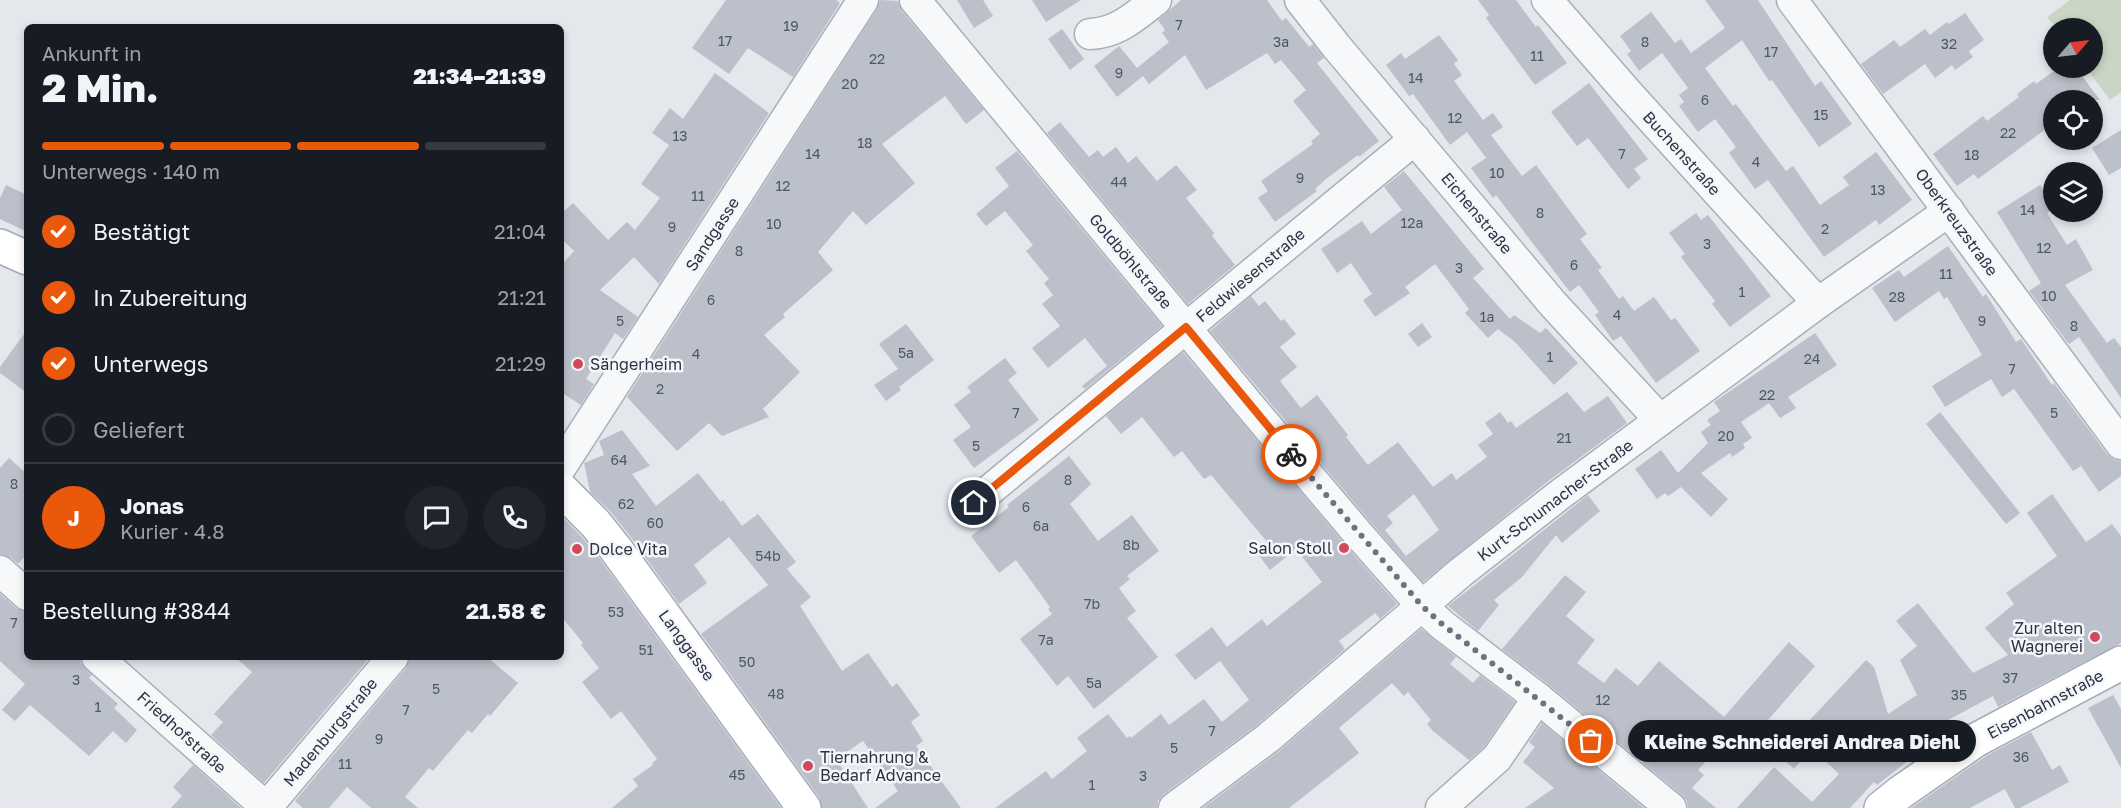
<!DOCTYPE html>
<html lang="de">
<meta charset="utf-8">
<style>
:root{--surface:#171b24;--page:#20242c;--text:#f1f3f6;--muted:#9ea1a6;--line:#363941;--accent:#ea580c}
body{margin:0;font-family:"Golos Text",sans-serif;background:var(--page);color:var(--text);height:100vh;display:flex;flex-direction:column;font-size:22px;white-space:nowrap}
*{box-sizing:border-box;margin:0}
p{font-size:20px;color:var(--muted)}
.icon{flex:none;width:33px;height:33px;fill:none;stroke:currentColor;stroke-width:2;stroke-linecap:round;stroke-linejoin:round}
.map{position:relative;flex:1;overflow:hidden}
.panel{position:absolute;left:24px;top:24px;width:540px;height:636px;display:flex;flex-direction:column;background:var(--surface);border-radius:9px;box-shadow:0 3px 9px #0003}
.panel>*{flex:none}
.needle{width:39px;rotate:62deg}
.fabs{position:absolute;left:2043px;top:18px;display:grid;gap:12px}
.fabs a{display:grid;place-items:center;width:60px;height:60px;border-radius:50%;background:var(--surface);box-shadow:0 3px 9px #0003;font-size:30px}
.pin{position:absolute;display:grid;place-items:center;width:51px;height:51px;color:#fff;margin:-26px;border:3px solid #fff;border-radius:50%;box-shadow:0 2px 6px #0007}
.courier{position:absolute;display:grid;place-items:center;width:60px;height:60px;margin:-30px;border:4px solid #ea580c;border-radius:50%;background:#fff;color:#222;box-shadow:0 2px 8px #0007}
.bubble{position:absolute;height:42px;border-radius:21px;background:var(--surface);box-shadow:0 3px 9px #0003;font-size:20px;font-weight:800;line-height:42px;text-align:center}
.headline em{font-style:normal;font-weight:800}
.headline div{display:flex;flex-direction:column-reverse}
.headline{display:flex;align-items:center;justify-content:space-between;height:102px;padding:0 18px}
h1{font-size:39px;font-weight:800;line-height:45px}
.bar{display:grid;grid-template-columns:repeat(4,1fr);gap:9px 6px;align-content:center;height:72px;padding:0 18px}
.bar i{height:8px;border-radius:4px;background:var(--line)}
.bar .selected{background:var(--accent)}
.bar p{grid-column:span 4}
.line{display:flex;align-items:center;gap:15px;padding:0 18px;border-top:2px solid var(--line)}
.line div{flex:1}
.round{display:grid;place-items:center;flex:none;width:63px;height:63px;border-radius:32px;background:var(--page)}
ol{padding:0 18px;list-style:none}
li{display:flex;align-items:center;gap:18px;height:66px}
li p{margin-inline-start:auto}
li .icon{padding:6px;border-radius:50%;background:var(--accent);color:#fff;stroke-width:4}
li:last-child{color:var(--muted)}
li i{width:33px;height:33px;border:3px solid var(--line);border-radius:50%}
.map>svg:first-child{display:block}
.green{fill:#c9d6c5}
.building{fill:#bbc0ca;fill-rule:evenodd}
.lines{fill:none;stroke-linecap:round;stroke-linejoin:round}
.minor-casing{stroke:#a9aeb7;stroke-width:33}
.major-casing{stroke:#a3abb8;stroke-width:36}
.minor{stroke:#f7f8fa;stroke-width:30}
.major{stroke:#fff;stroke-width:33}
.done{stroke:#6c737f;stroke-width:6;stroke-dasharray:0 10.8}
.route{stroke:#ea580c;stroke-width:8}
.poi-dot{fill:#d1495b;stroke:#f4f6f9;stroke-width:2}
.labels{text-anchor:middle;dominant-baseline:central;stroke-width:5;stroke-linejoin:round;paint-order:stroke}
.number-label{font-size:14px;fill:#4f5766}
.street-label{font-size:16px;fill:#2b3445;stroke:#f4f6f9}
.poi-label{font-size:16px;fill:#2b3445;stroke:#f4f6f9;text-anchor:start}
</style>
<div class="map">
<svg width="2121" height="808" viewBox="0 0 2121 808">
<rect width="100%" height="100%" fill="#e4e7ec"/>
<polygon class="green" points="2070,0 2121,0 2121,92 2110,100 2086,68 2092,68 2092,28 2056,28 2047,17"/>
<g class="building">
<polygon points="726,0 836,0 840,3 793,77 748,48 729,74 692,48"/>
<polygon points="880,0 898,1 902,11 984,110 966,124 945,96 882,144 915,183 866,225 853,211 818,252 833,270 783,314 785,317 764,335 800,372 763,409 769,417 722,436 709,423 677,451 627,397 877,9"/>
<polygon points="957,0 983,0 993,16 974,28"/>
<polygon points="1032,0 1081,0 1046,22"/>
<polygon points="1181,0 1267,0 1282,21 1286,18 1309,47 1313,44 1324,58 1317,63 1379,141 1359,157 1358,155 1326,179 1315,189 1317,191 1275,222 1258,198 1268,191 1261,181 1313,144 1311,141 1320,134 1293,101 1306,90 1281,60 1275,64 1267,53 1206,90 1185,55 1149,84 1143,76 1117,97 1094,66 1119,46 1137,68 1169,42 1162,33 1165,30 1158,20"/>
<polygon points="1478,0 1516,0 1536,27 1538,25 1567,63 1535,85 1486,18 1489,15"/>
<polygon points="1705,0 1758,0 1815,86 1821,81 1852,124 1819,147 1772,80 1769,81 1742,40 1705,68 1733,106 1736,104 1786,171 1793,166 1820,205 1849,185 1843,177 1876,152 1912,200 1879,225 1876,220 1824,257 1768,180 1755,189 1729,153 1736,147 1715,119 1698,132 1679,106 1684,102 1679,95 1688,88 1662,53 1639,71 1627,54 1631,51 1620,36 1651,12 1675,43 1681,39 1691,53 1725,28"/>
<polygon points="1965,13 1984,40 1969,51 1973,57 1955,70 1952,65 1935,78 1925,64 1883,94 1861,64 1894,40 1900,47 1925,29 1930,35 1947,22 1949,24"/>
<polygon points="1062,29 1084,59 1070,70 1048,39"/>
<polygon points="1439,35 1458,60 1454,64 1462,75 1454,81 1483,120 1493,113 1503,127 1491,135 1522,176 1536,165 1587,234 1580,239 1602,268 1598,270 1619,299 1623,296 1634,311 1654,297 1671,320 1675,318 1700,351 1656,383 1621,336 1613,341 1595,315 1599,312 1579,285 1570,292 1496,195 1493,198 1471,168 1486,158 1467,132 1450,145 1413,94 1409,96 1386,65 1401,53 1405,59"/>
<polygon points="2058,68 2076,68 2100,100 2054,100 2054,123 1978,179 1974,174 1957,186 1933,154 1983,116 1987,121 2019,97 2017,94 2034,81 2036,84"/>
<polygon points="715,73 769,113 659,284 634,257 600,290 638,317 623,339 615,333 586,379 594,384 581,405 561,392 561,266 574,251 561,238 561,214 573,203 608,240 627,222 635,230 660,198 641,184 669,145 652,133 670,108 683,119"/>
<polygon points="1589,83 1648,159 1634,169 1641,178 1628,189 1588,138 1577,146 1551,112"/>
<polygon points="1060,122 1089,157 1098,150 1103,157 1116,147 1128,163 1136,156 1157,181 1176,165 1197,190 1186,198 1214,233 1212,236 1235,265 1188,304 1047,133"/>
<polygon points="2121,130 2121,168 2109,175 2092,148"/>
<polygon points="1017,151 1162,326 1085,389 1082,386 1107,366 1085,338 1048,368 1032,348 1060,326 1042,304 1053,295 1044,283 1049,279 1026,251 1033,245 1005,211 986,226 976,214 1009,186 995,168"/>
<polygon points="1404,171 1484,269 1473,278 1510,319 1514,315 1540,333 1546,328 1578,363 1554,385 1515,342 1498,329 1488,338 1465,313 1469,309 1435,264 1405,287 1410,293 1375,317 1363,300 1372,294 1351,263 1337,273 1321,249 1362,221 1371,234 1402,210 1384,187"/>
<polygon points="6,185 27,195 27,232 0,219 0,198"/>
<polygon points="2040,185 2054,206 2054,209 2047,213 2067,245 2076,239 2093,270 2065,285 2107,343 2114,338 2121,347 2121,398 2079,337 2069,344 2029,291 2041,283 1997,212"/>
<polygon points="1696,213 1701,220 1708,215 1771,296 1730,327 1712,304 1715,301 1681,257 1685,254 1669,233"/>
<polygon points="1948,246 1983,297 1986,294 2016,342 2021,339 2052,385 2054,383 2107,454 2114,460 2121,461 2121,476 2099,492 2081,466 2073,471 2014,389 2002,397 1991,379 1945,407 1932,386 1982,355 1947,297 1944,299 1939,291 1895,322 1872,288 1899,270 1904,277"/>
<path d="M1251 296 1259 306 1265 301 1281 321 1284 319 1296 334 1280 347 1297 367 1280 381 1301 408 1317 395 1348 435 1346 437 1368 465 1398 442 1433 487 1452 473 1456 480 1487 457 1478 445 1493 434 1485 423 1500 412 1508 423 1511 421 1516 428 1567 392 1584 412 1608 396 1627 423 1547 482 1423 582 1373 525 1210 331ZM1414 494 1439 530 1406 556 1385 530 1393 523 1387 516Z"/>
<polygon points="1422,323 1432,337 1418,347 1408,334"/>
<polygon points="906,324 934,360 899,387 901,390 886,401 874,385 898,369 879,344"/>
<polygon points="27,330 27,393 0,373 0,367"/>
<polygon points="1815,333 1837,365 1788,397 1796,408 1780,418 1769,403 1741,422 1752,438 1743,444 1745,448 1732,457 1730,453 1701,473 1728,499 1711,517 1681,487 1668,496 1665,493 1657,499 1635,469 1661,450 1678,473 1708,443 1701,432 1711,425 1707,420 1720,411 1714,402"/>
<polygon points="1183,352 1347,547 1397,604 1380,619 1375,613 1339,641 1345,649 1257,725 1164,794 1158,801 1157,808 995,808 1046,771 1052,779 1087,751 1077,738 1108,714 1127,738 1130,736 1131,738 1161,714 1169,725 1204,699 1222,722 1249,700 1220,661 1195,680 1175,655 1212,627 1227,647 1262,619 1267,626 1322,582 1296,549 1270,570 1257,553 1269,544 1211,475 1204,479 1182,451 1174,457 1142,417 1121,434 1106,416"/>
<polygon points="1005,358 1017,373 1008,380 1039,420 974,468 953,440 971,427 954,405 971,392 967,387"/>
<polygon points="1940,412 2020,513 2006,524 1926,424"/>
<polygon points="622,430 650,466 632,474 656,506 698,473 721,502 723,500 742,526 758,514 796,562 787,569 811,597 800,606 842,671 868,653 892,687 897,683 920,715 911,722 923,741 916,746 961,808 875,808 898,791 863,741 836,759 868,808 822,808 819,797 701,634 768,585 729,537 694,565 707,583 679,604 630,536 610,511 590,492 584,463 604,455 599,441"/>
<polygon points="1069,456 1091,484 1070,504 1098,541 1132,515 1159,551 1127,576 1130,579 1119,588 1136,611 1127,618 1158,657 1094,709 1068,676 1057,686 1020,639 1052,614 1048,609 1050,607 1016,560 999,573 971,536 1009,507 1007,505"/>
<polygon points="9,458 27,474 27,554 18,564 11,558 0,554 0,468"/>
<polygon points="2052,494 2086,542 2112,524 2121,536 2121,643 1998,707 1993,696 1935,727 1940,736 1877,785 1874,782 1850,808 1737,808 1774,767 1812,802 1839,774 1812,748 1794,769 1778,754 1866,660 1874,667 1888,714 1917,695 1900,660 1917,646 1896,621 1918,603 1973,673 2008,655 1985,628 2014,604 2006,593 2057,556 2027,513"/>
<polygon points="1588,495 1600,511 1562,543 1556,535 1522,577 1494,600 1499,605 1478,631 1448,606"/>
<polygon points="561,516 581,536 600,559 781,808 612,808 638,786 633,779 653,765 652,763 657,759 621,711 611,719 582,682 599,668 581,645 583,643 561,616"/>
<polygon points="1565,575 1586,592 1566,616 1595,640 1577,663 1604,683 1616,668 1638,686 1659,661 1724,717 1789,642 1815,666 1734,759 1719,747 1698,770 1704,775 1692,788 1716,808 1688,808 1687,801 1682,795 1549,685 1502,649"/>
<polygon points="0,594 16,608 27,612 27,657 80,657 81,663 92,675 89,678 118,704 114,708 137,730 126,743 113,731 89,756 30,705 15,721 2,710 25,684 0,661"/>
<polygon points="1421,629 1456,657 1450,664 1473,683 1480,675 1515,702 1484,747 1469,760 1433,731 1427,724 1431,720 1408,692 1404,696 1392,683 1339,728 1359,753 1289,808 1203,808 1279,751"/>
<polygon points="235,657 370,657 264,783 211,735 223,722 214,714 252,672"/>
<polygon points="410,657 487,657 518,683 490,716 488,714 472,733 468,730 433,771 429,768 405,797 418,808 371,808 347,787 329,808 303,808 295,801 406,668"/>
<polygon points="2113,695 2121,709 2121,768 2088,708"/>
<polygon points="1542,723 1644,808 1525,808 1554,788 1523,762 1535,747 1529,742"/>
<polygon points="2031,732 2052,770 2060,765 2069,782 2020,808 2015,808 2005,789 1970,808 1911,808 1986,756"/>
<polygon points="193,765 241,808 171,808 182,796 173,787"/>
</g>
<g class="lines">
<defs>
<g id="minor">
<polyline points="915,0 1250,406 1360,536 1422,606 1441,624 1538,698 1671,808"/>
<polyline points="1300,0 1336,46 1553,304 1660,420"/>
<polyline points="1547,0 1627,92 1818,303"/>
<polyline points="1792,0 2121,444"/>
<path d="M1090 34C1118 33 1135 16 1156 0"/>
<polyline points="561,467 863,0"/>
<polyline points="974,503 1415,139"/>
<polyline points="0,571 27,595"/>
<polyline points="97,657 267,808"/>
<polyline points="266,808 393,657"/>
<polyline points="1174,808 1268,738 1460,573 1558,496 1818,303 1949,211"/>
<polyline points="1441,808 1497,758 1538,698"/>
</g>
<g id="major">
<polyline points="0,246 27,258"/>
<polyline points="561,489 595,523 615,548 804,808"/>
<polyline points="1881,808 1901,792 1976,740 2121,663"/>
</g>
</defs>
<use href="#minor" class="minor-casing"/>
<use href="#major" class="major-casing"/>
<use href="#minor" class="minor"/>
<use href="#major" class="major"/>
</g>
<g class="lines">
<polyline class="done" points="1291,454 1422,606 1442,624 1591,741"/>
<polyline class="route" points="974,503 1186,327 1291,454"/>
</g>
<g class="poi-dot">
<circle cx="578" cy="364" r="6"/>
<circle cx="1344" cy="548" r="6"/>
<circle cx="577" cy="549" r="6"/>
<circle cx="2095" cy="637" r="6"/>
<circle cx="808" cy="766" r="6"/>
</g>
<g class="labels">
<g class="number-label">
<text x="1179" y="24">7</text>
<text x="791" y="25">19</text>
<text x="725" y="40">17</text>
<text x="1281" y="41">3a</text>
<text x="1645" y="41">8</text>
<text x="1949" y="43">32</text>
<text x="1771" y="51">17</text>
<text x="1537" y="55">11</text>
<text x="877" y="58">22</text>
<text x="1119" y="72">9</text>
<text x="1416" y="77">14</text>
<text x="850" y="83">20</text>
<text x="1705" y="99">6</text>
<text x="1821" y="114">15</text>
<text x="1455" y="117">12</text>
<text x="2008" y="132">22</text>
<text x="680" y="135">13</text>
<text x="865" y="142">18</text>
<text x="813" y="153">14</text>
<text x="1622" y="153">7</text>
<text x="1972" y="154">18</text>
<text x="1756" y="161">4</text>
<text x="1497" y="172">10</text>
<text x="1300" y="177">9</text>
<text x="1119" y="181">44</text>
<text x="783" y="185">12</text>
<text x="1878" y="189">13</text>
<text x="698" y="195">11</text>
<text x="2028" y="209">14</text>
<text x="1540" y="212">8</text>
<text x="1412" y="222">12a</text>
<text x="774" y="223">10</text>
<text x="672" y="226">9</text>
<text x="1825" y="228">2</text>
<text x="1707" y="243">3</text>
<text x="2044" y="247">12</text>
<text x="739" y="250">8</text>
<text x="1574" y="264">6</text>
<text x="1459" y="267">3</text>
<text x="1946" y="273">11</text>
<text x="1742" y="291">1</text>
<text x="2049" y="295">10</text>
<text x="1897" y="296">28</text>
<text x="711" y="299">6</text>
<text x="1617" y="314">4</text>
<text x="1487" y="316">1a</text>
<text x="620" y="320">5</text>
<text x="1982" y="320">9</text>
<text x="2074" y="325">8</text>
<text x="906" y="352">5a</text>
<text x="696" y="353">4</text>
<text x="1550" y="356">1</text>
<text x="1812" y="358">24</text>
<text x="2012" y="368">7</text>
<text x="660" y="388">2</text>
<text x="1767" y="394">22</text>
<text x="1016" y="412">7</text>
<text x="2054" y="412">5</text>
<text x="1726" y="435">20</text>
<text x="1564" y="437">21</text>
<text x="976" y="445">5</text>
<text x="619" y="459">64</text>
<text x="1068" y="479">8</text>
<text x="14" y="483">8</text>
<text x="626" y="503">62</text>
<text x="1026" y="506">6</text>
<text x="655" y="522">60</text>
<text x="1041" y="525">6a</text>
<text x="1131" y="544">8b</text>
<text x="768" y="555">54b</text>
<text x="1092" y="603">7b</text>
<text x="616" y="611">53</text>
<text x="14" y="622">7</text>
<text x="1046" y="639">7a</text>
<text x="646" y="649">51</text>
<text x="747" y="661">50</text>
<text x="2010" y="677">37</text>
<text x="76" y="679">3</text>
<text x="1094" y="682">5a</text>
<text x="436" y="688">5</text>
<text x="776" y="693">48</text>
<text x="1959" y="694">35</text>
<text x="1603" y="699">12</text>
<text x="98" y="706">1</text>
<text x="406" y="709">7</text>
<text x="1212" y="730">7</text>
<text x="379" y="738">9</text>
<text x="1174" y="747">5</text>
<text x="2021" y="756">36</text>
<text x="345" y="763">11</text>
<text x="737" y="774">45</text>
<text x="1143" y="775">3</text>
<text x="1092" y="784">1</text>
</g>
<g class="street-label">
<text transform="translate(1682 153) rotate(48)">Buchenstraße</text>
<text transform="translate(1477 213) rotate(50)">Eichenstraße</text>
<text transform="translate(1957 222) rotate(54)">Oberkreuzstraße</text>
<text transform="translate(712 234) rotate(-57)">Sandgasse</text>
<text transform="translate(1131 261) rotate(50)">Goldböhlstraße</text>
<text transform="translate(1250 275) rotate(-40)">Feldwiesenstraße</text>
<text transform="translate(1555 500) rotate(-37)">Kurt-Schumacher-Straße</text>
<text transform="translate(687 645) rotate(54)">Langgasse</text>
<text transform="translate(2045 704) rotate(-28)">Eisenbahnstraße</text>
<text transform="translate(182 732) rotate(42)">Friedhofstraße</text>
<text transform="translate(330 732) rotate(-50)">Madenburgstraße</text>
</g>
<g class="poi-label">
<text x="590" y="364">Sängerheim</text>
<text x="1332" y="548" text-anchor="end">Salon Stoll</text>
<text x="589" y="549">Dolce Vita</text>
<text x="2083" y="628" text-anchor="end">Zur alten<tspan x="2083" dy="18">Wagnerei</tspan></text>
<text x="820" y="757">Tiernahrung &amp;<tspan x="820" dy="18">Bedarf Advance</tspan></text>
</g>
</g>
</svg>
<div class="fabs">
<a><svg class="needle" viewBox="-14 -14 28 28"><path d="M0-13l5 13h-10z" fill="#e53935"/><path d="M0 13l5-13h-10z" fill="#9ea1a6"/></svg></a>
<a><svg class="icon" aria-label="locate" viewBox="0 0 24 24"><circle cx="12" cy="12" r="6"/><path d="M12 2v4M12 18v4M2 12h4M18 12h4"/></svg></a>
<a><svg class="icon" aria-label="layers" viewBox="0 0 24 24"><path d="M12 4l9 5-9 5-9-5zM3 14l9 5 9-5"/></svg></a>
</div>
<div class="pin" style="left:1591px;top:741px;background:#ea580c"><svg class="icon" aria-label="bag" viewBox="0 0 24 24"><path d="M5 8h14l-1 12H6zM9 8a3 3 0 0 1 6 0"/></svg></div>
<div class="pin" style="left:974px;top:503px;background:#1f2937"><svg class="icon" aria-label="home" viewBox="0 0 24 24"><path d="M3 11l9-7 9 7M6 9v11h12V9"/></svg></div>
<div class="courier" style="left:1291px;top:454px"><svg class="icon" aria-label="bike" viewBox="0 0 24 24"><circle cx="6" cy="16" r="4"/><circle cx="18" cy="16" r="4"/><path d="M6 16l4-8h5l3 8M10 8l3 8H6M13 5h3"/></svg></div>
<div class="bubble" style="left:1628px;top:720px;width:348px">Kleine Schneiderei Andrea Diehl</div>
<section class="panel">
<div class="headline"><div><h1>2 Min.</h1><p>Ankunft in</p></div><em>21:34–21:39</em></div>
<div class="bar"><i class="selected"></i><i class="selected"></i><i class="selected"></i><i></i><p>Unterwegs · 140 m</p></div>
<ol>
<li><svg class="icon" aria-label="check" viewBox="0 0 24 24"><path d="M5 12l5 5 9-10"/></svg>Bestätigt<p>21:04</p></li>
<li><svg class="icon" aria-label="check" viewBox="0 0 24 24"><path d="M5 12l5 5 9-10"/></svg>In Zubereitung<p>21:21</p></li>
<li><svg class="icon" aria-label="check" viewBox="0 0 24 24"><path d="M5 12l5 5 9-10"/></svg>Unterwegs<p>21:29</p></li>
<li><i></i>Geliefert</li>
</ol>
<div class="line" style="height:108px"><b class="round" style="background:var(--accent);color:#fff">J</b><div><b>Jonas</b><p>Kurier · 4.8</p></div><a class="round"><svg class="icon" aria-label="chat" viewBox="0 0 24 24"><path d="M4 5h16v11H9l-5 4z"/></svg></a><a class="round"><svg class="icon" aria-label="phone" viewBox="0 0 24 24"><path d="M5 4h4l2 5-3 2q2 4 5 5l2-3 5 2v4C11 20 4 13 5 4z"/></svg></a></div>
<div class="line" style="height:78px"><div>Bestellung #3844</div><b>21.58 €</b></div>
</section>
</div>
